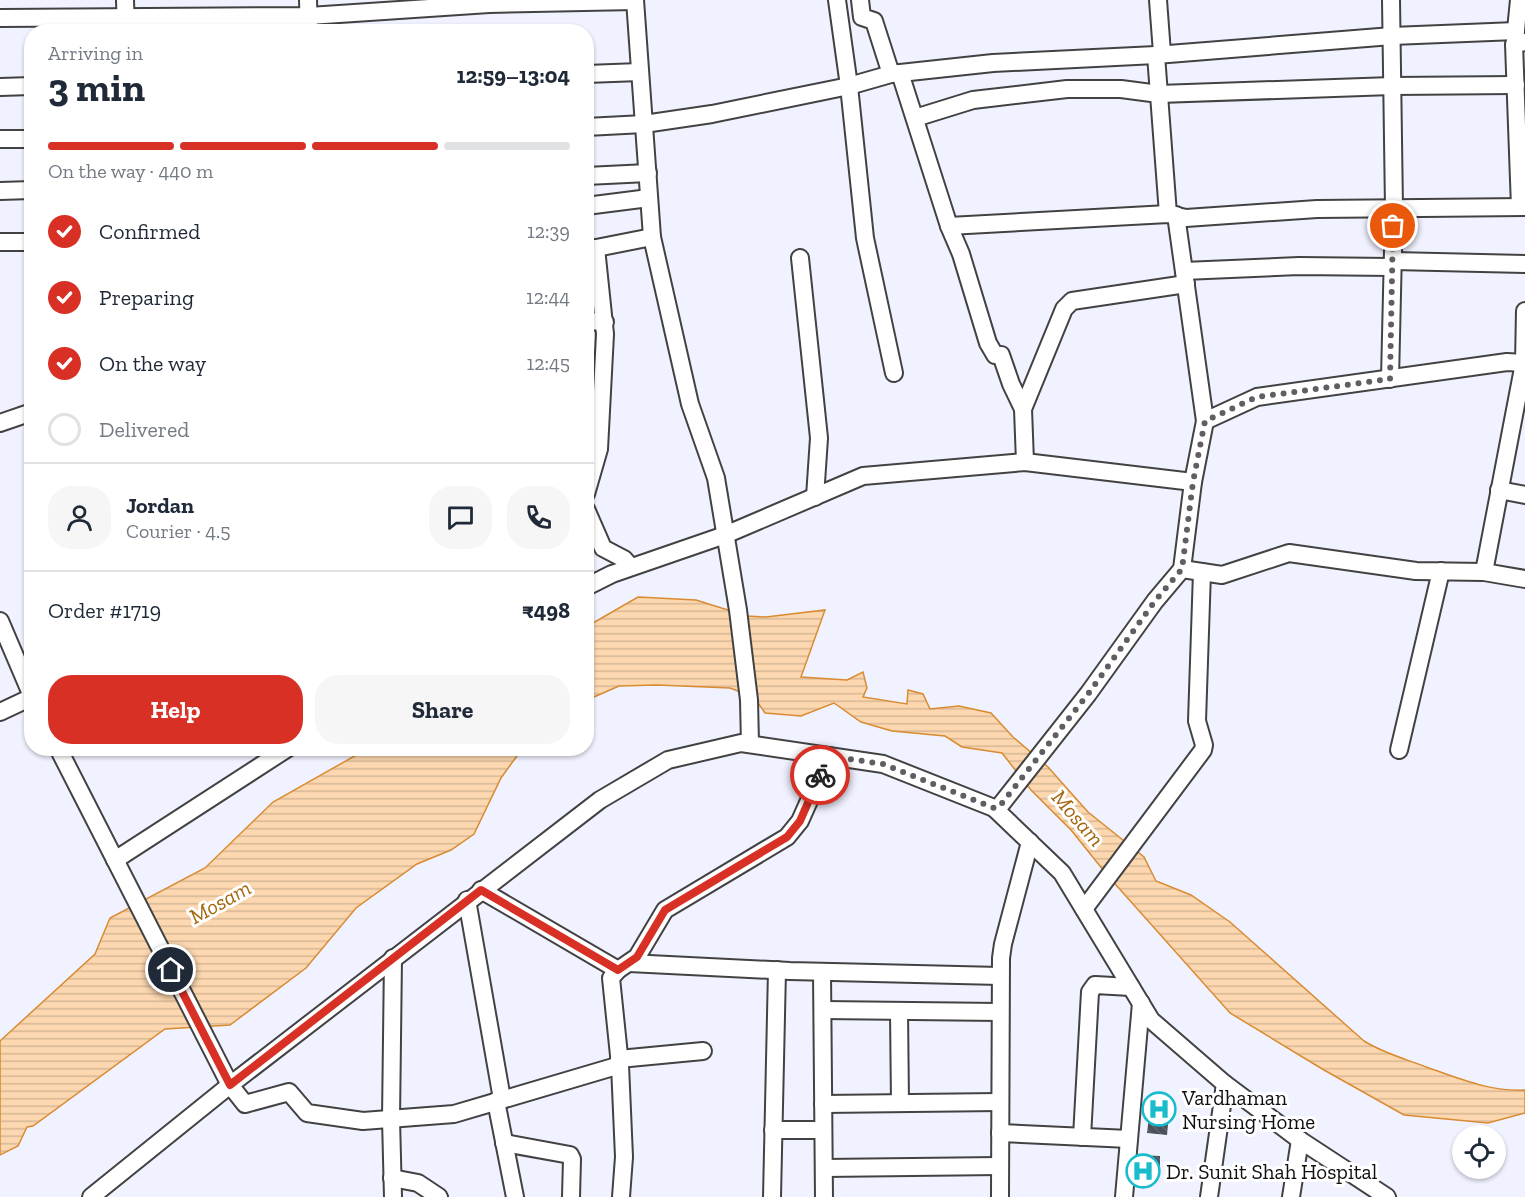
<!DOCTYPE html>
<meta charset="utf-8">
<style>
:root{--surface:#fff;--page:#f6f6f7;--text:#1f2937;--muted:#747a83;--line:#e0e1e3;--accent:#d93025}
body{margin:0;font-family:"Zilla Slab",serif;background:var(--page);color:var(--text);height:100vh;display:flex;flex-direction:column;font-size:22px;white-space:nowrap}
*{box-sizing:border-box;margin:0}
p{font-size:20px;color:var(--muted)}
.icon{flex:none;width:33px;height:33px;fill:none;stroke:currentColor;stroke-width:2;stroke-linecap:round;stroke-linejoin:round}
.map{position:relative;flex:1;overflow:hidden}
.sheet{position:absolute;left:24px;top:24px;width:570px;height:732px;display:flex;flex-direction:column;background:var(--surface);border-radius:24px;box-shadow:0 2px 4px #0004}
.sheet>*{flex:none}
.buttons{position:absolute;left:1452px;top:1125px;display:grid;gap:12px}
.buttons a{display:grid;place-items:center;width:54px;height:54px;border-radius:50%;background:var(--surface);box-shadow:0 2px 4px #0004;font-size:30px}
.pin{position:absolute;display:grid;place-items:center;width:51px;height:51px;color:#fff;margin:-26px;border:3px solid #fff;border-radius:50%;box-shadow:0 2px 6px #0007}
.courier{position:absolute;display:grid;place-items:center;width:60px;height:60px;margin:-30px;border:4px solid #d93025;border-radius:50%;background:#fff;color:#222;box-shadow:0 2px 8px #0007}
.headline em{font-style:normal;font-weight:800}
.headline div{display:flex;flex-direction:column-reverse}
.headline{display:flex;align-items:center;justify-content:space-between;height:102px;padding:0 24px}
h1{font-size:39px;font-weight:800;line-height:45px}
.bar{display:grid;grid-template-columns:repeat(4,1fr);gap:9px 6px;align-content:center;height:72px;padding:0 24px}
.bar i{height:8px;border-radius:4px;background:var(--line)}
.bar .current{background:var(--accent)}
.bar p{grid-column:span 4}
.line{display:flex;align-items:center;gap:15px;padding:0 24px;border-top:2px solid var(--line)}
.line div{flex:1}
.round{display:grid;place-items:center;flex:none;width:63px;height:63px;border-radius:24px;background:var(--page)}
ol{padding:0 24px;list-style:none}
li{display:flex;align-items:center;gap:18px;height:66px}
li p{margin-inline-start:auto}
li .icon{padding:6px;border-radius:50%;background:var(--accent);color:#fff;stroke-width:4}
li:last-child{color:var(--muted)}
li i{width:33px;height:33px;border:3px solid var(--line);border-radius:50%}
.cta{display:flex;gap:12px;margin-top:auto;padding:12px 24px}
.cta a{flex:1;height:69px;border-radius:24px;background:var(--accent);color:#fff;font-size:24px;font-weight:800;line-height:69px;text-align:center}
.cta a+a{background:var(--page);color:var(--text)}
.map>svg:first-child{display:block}
.water{fill:url(#water-rules);stroke:#d98b31;stroke-width:1.5}
.building{fill:url(#building-back-hatch)}
.lines{fill:none;stroke-linecap:round;stroke-linejoin:round}
.minor-casing{stroke:#424242;stroke-width:20}
.minor{stroke:#fff;stroke-width:16}
.done{stroke:#5e5e63;stroke-width:6;stroke-dasharray:0 10.8}
.route{stroke:#d93025;stroke-width:8}
.labels{text-anchor:middle;dominant-baseline:central;stroke-width:6;stroke-linejoin:round;paint-order:stroke}
.poi-label{font-size:21px;fill:#0f0f0f;stroke:#fff;text-anchor:start}
.water-label{font-size:22px;font-style:italic;fill:#a5650c;stroke:#fff}
</style>
<div class="map">
<svg width="1525" height="1197" viewBox="0 0 1525 1197">
<defs>
<pattern id="water-rules" width="6" height="5" patternUnits="userSpaceOnUse" patternTransform="scale(1.5)"><rect width="6" height="5" fill="#fcd7b0"/><path d="M0 2.5h6" fill="none" stroke="#d7b796"/></pattern>
<pattern id="building-back-hatch" width="6" height="6" patternUnits="userSpaceOnUse" patternTransform="scale(1.5)"><rect width="6" height="6" fill="#4a5159"/><path d="M-1 5l2 2M0 0l6 6M5-1l2 2" fill="none" stroke="#60656c"/></pattern>
</defs>
<rect width="100%" height="100%" fill="#f1f2ff"/>
<g class="water">
<path d="M638 597 696 600 747 616 766 617 825 610 801 677 847 680 863 672 867 688 863 697 907 704 908 690 923 694 930 709 959 706 991 713 1013 737 1048 767 1088 812 1144 857 1156 881 1191 895 1230 922 1364 1041C1385 1054 1406 1059 1429 1068 1461 1079 1491 1092 1525 1090V1113L1488 1123 1404 1115 1324 1070 1230 1013 1108 876 1071 830 1031 790 1002 753 962 747 945 736 892 731 861 722 834 703 801 716 765 713 754 697 730 688 657 685 619 686 587 700 586 627Z"/>
<polygon points="367,749 522,749 501,778 474,834 451,850 417,864 356,908 306,968 230,1025 165,1029 33,1126 27,1127 18,1146 0,1155 0,1041 95,954 110,918 205,868 273,802"/>
</g>
<g class="building">
<polygon points="1151,1101 1170,1103 1167,1135 1147,1133"/>
<polygon points="1138,1155 1160,1156 1160,1176 1136,1175"/>
</g>
<g class="lines">
<defs>
<g id="minor">
<polyline points="125,0 126,32"/>
<polyline points="308,0 309,32"/>
<polyline points="635,0 652,237 690,404 716,478 738,610 749,700 750,744"/>
<polyline points="860,0 862,17 874,21 891,74"/>
<polyline points="1158,0 1162,53"/>
<polyline points="0,18 309,16 489,4 635,1"/>
<polyline points="1515,40 1519,0"/>
<polyline points="900,73 949,226 961,254 988,343 995,355 1001,355 1011,384 1023,409 1025,462"/>
<polyline points="586,74 640,72"/>
<polyline points="0,87 32,86"/>
<polyline points="915,118 973,100 1067,89 1121,89 1159,94 1392,86 1516,85"/>
<polyline points="586,127 644,124 712,114 849,86 837,0"/>
<polyline points="0,139 32,139"/>
<polyline points="586,176 648,173"/>
<polyline points="0,191 32,190"/>
<polyline points="586,206 649,198"/>
<polyline points="1520,207 1514,44 1525,42"/>
<polyline points="1168,214 1156,55 1392,36 1516,31"/>
<polyline points="1176,215 1205,421"/>
<polyline points="949,226 1168,214 1186,218 1317,209 1525,207"/>
<polyline points="0,242 32,242"/>
<polyline points="586,250 652,237"/>
<polyline points="800,258 819,438 815,497"/>
<polyline points="1393,261 1525,264"/>
<polyline points="1184,271 1299,266 1392,267"/>
<polyline points="586,321 605,322"/>
<polyline points="894,373 865,238 849,86 891,74 993,63 1156,55"/>
<polyline points="1390,379 1394,208 1391,0"/>
<polyline points="1023,409 1064,309 1072,301 1186,284"/>
<polyline points="0,423 32,412"/>
<polyline points="1499,490 1525,495"/>
<polyline points="586,494 599,449 605,334 596,248"/>
<polyline points="586,509 603,548 624,559 631,567"/>
<polyline points="1182,569 1222,575 1289,553 1416,571 1484,572 1524,363 1525,311"/>
<polyline points="1484,572 1525,579"/>
<polyline points="586,587 612,574 725,535 863,476 1025,462 1193,482"/>
<polyline points="0,621 32,696"/>
<polyline points="0,712 32,697"/>
<polyline points="58,748 230,1085 245,1104 289,1092 307,1113 363,1121 454,1114 620,1065 624,1157 621,1197"/>
<polyline points="1399,750 1441,571"/>
<polyline points="994,808 1062,873 1151,1020 1225,1084 1300,1140 1387,1197"/>
<polyline points="115,860 288,748"/>
<polyline points="481,890 618,970"/>
<polyline points="467,900 502,1099"/>
<polyline points="1084,909 1203,750 1204,745 1197,721 1202,572"/>
<polyline points="629,963 790,971 1000,976"/>
<polyline points="822,972 824,1197"/>
<polyline points="823,1010 1000,1012"/>
<polyline points="899,1011 900,1103"/>
<polyline points="619,1059 703,1051"/>
<polyline points="620,1065 611,978 618,970 637,957 665,910 787,837 800,821 829,756"/>
<polyline points="496,1101 515,1197"/>
<polyline points="823,1104 1000,1102"/>
<polyline points="773,1130 823,1130"/>
<polyline points="1000,1133 1129,1139"/>
<polyline points="1082,1137 1090,992 1095,985 1131,987"/>
<polyline points="504,1143 570,1155 572,1159 571,1197"/>
<polyline points="824,1168 1000,1166"/>
<polyline points="392,1178 418,1183 439,1197"/>
<polyline points="91,1197 230,1085 600,800 668,760 741,743 883,764 994,808 999,807 1088,694 1155,601 1182,569 1193,482 1205,421 1257,397 1507,362 1525,363"/>
<polyline points="393,1197 391,1119 393,958"/>
<polyline points="772,1197 777,970"/>
<polyline points="1000,1197 1001,958 1003,944 1030,842"/>
<polyline points="1124,1197 1141,1003"/>
<polyline points="1209,1197 1225,1084"/>
<polyline points="1291,1197 1300,1140"/>
</g>
</defs>
<use href="#minor" class="minor-casing"/>
<use href="#minor" class="minor"/>
</g>
<g class="lines">
<polyline class="done" points="820,775 829,756 883,764 994,808 999,807 1088,694 1155,601 1182,569 1193,482 1205,421 1257,397 1390,379 1393,226"/>
<polyline class="route" points="171,970 230,1085 481,890 618,970 637,957 665,910 787,837 800,821 820,775"/>
</g>
<defs>
<symbol id="hospital-ring" viewBox="-11 -11 22 22"><circle r="9.5" fill="#fff" stroke="#19bccd" stroke-width="1.5"/><path d="M-5-5h3v3.5h4V-5h3V5h-3V1.5h-4V5h-3Z" fill="#19bccd"/></symbol>
</defs>
<g fill-rule="evenodd">
<use href="#hospital-ring" x="1140" y="1090" width="38" height="38"/>
<use href="#hospital-ring" x="1124" y="1152" width="38" height="38"/>
</g>
<g class="labels">
<g class="poi-label">
<text x="1182" y="1097">Vardhaman<tspan x="1182" dy="24">Nursing Home</tspan></text>
<text x="1166" y="1171">Dr. Sunit Shah Hospital</text>
</g>
<g class="water-label">
<text transform="translate(1078 818) rotate(49)">Mosam</text>
<text transform="translate(220 902) rotate(-29)">Mosam</text>
</g>
</g>
</svg>
<div class="buttons">
<a><svg class="icon" aria-label="locate" viewBox="0 0 24 24"><circle cx="12" cy="12" r="6"/><path d="M12 2v4M12 18v4M2 12h4M18 12h4"/></svg></a>
</div>
<div class="pin" style="left:1393px;top:226px;background:#ea580c"><svg class="icon" aria-label="bag" viewBox="0 0 24 24"><path d="M5 8h14l-1 12H6zM9 8a3 3 0 0 1 6 0"/></svg></div>
<div class="pin" style="left:171px;top:970px;background:#1f2937"><svg class="icon" aria-label="home" viewBox="0 0 24 24"><path d="M3 11l9-7 9 7M6 9v11h12V9"/></svg></div>
<div class="courier" style="left:820px;top:775px"><svg class="icon" aria-label="bike" viewBox="0 0 24 24"><circle cx="6" cy="16" r="4"/><circle cx="18" cy="16" r="4"/><path d="M6 16l4-8h5l3 8M10 8l3 8H6M13 5h3"/></svg></div>
<section class="sheet">
<div class="headline"><div><h1>3 min</h1><p>Arriving in</p></div><em>12:59–13:04</em></div>
<div class="bar"><i class="current"></i><i class="current"></i><i class="current"></i><i></i><p>On the way · 440 m</p></div>
<ol>
<li><svg class="icon" aria-label="check" viewBox="0 0 24 24"><path d="M5 12l5 5 9-10"/></svg>Confirmed<p>12:39</p></li>
<li><svg class="icon" aria-label="check" viewBox="0 0 24 24"><path d="M5 12l5 5 9-10"/></svg>Preparing<p>12:44</p></li>
<li><svg class="icon" aria-label="check" viewBox="0 0 24 24"><path d="M5 12l5 5 9-10"/></svg>On the way<p>12:45</p></li>
<li><i></i>Delivered</li>
</ol>
<div class="line" style="height:108px"><a class="round"><svg class="icon" aria-label="person" viewBox="0 0 24 24"><circle cx="12" cy="8" r="4"/><path d="M4 21q1-7 8-7t8 7"/></svg></a><div><b>Jordan</b><p>Courier · 4.5</p></div><a class="round"><svg class="icon" aria-label="chat" viewBox="0 0 24 24"><path d="M4 5h16v11H9l-5 4z"/></svg></a><a class="round"><svg class="icon" aria-label="phone" viewBox="0 0 24 24"><path d="M5 4h4l2 5-3 2q2 4 5 5l2-3 5 2v4C11 20 4 13 5 4z"/></svg></a></div>
<div class="line" style="height:78px"><div>Order #1719</div><b>₹498</b></div>
<div class="cta"><a>Help</a><a>Share</a></div>
</section>
</div>
